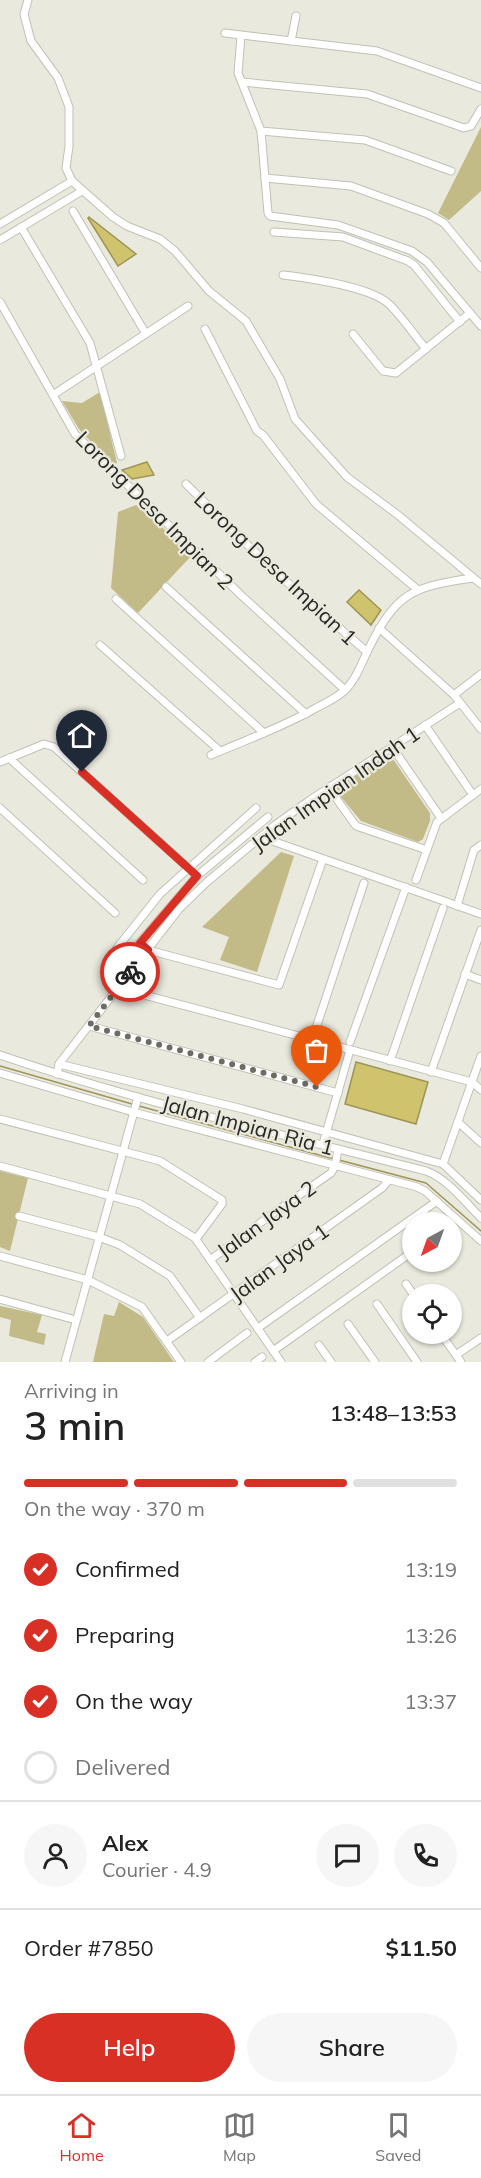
<!DOCTYPE html>
<meta charset="utf-8">
<style>
:root{--surface:#fff;--page:#f6f6f6;--text:#222;--muted:#767676;--line:#e0e0e0;--accent:#d93025}
body{margin:0;font-family:Mulish,sans-serif;background:var(--page);color:var(--text);height:100vh;display:flex;flex-direction:column;font-size:22px;white-space:nowrap}
*{box-sizing:border-box;margin:0}
p{font-size:20px;color:var(--muted)}
.icon{flex:none;width:33px;height:33px;fill:none;stroke:currentColor;stroke-width:2;stroke-linecap:round;stroke-linejoin:round}
.map{position:relative;height:1362px;overflow:hidden}
.side{display:flex;flex-direction:column;background:var(--surface);flex:1}
.side>*{flex:none}
.needle{width:39px;rotate:221deg}
.tools{position:absolute;left:402px;top:1212px;display:grid;gap:12px}
.tools a{display:grid;place-items:center;width:60px;height:60px;border-radius:50%;background:var(--surface);box-shadow:0 2px 4px #0004;font-size:30px}
.pin{position:absolute;display:grid;place-items:center;width:51px;height:51px;color:#fff;margin:-62px -26px;border-radius:50% 50% 50% 0;rotate:-45deg;box-shadow:0 0 6px #0007}
.pin .icon{rotate:45deg}
.courier{position:absolute;display:grid;place-items:center;width:60px;height:60px;margin:-30px;border:4px solid #d93025;border-radius:50%;background:#fff;color:#222;box-shadow:0 2px 8px #0007}
.head em{font-style:normal;font-weight:600}
.head div{display:flex;flex-direction:column-reverse}
.head{display:flex;align-items:center;justify-content:space-between;height:102px;padding:0 24px}
h1{font-size:39px;font-weight:600;line-height:45px}
.bar{display:grid;grid-template-columns:repeat(4,1fr);gap:9px 6px;align-content:center;height:72px;padding:0 24px}
.bar i{height:8px;border-radius:4px;background:var(--line)}
.bar .on{background:var(--accent)}
.bar p{grid-column:span 4}
.line{display:flex;align-items:center;gap:15px;padding:0 24px;border-top:2px solid var(--line)}
.line div{flex:1}
.round{display:grid;place-items:center;flex:none;width:63px;height:63px;border-radius:32px;background:var(--page)}
ol{padding:0 24px;list-style:none}
li{display:flex;align-items:center;gap:18px;height:66px}
li p{margin-inline-start:auto}
li .icon{padding:6px;border-radius:50%;background:var(--accent);color:#fff;stroke-width:4}
li:last-child{color:var(--muted)}
li i{width:33px;height:33px;border:3px solid var(--line);border-radius:50%}
.primary-button{display:flex;gap:12px;margin-top:auto;padding:12px 24px}
.primary-button a{flex:1;height:69px;border-radius:36px;background:var(--accent);color:#fff;font-size:24px;font-weight:600;line-height:69px;text-align:center}
.primary-button a+a{background:var(--page);color:var(--text)}
.tabs{display:flex;justify-content:space-around;align-items:center;height:84px;border-top:2px solid var(--line);background:var(--surface);font-size:16px;color:var(--muted)}
.tabs a{display:grid;justify-items:center;gap:3px}
.tabs .on{color:var(--accent)}
.map>svg:first-child{display:block}
.green{fill:#c2bb87}
.water{fill:#cfc36d;stroke:#9d9457;stroke-width:1.5}
.lines{fill:none;stroke-linecap:round;stroke-linejoin:round}
.stream{stroke:#9d9457;stroke-width:1.5}
.minor-casing{stroke:#c1c0b5;stroke-width:9}
.minor{stroke:#fff;stroke-width:7}
.done{stroke:#6c6c65;stroke-width:6;stroke-dasharray:0 10.8}
.route{stroke:#d93025;stroke-width:8}
.labels{text-anchor:middle;dominant-baseline:central;stroke-width:4.5;stroke-linejoin:round;paint-order:stroke}
.street-label{font-size:21px;fill:#282824;stroke:#eae9de}
</style>
<div class="map">
<svg width="481" height="1362" viewBox="0 0 481 1362">
<rect width="100%" height="100%" fill="#eae9de"/>
<g class="green">
<polygon points="481,127 481,191 449,220 438,213"/>
<polygon points="100,392 117,463 112,464 79,429 62,401 82,403"/>
<polygon points="136,505 193,554 138,613 111,588 118,512"/>
<polygon points="386,757 393,759 430,813 430,821 423,839 418,842 361,821 336,791 337,786"/>
<polygon points="281,852 294,856 257,972 220,960 229,937 202,927"/>
<polygon points="0,1171 28,1178 10,1251 0,1247"/>
<polygon points="119,1302 143,1317 174,1362 93,1362 104,1314 114,1316"/>
<polygon points="0,1306 42,1315 37,1332 46,1334 44,1345 9,1336 11,1320 0,1317"/>
</g>
<g class="water">
<polygon points="89,217 136,254 118,266 88,218"/>
<polygon points="147,462 154,475 132,479 122,470"/>
<polygon points="359,590 381,610 371,625 347,602"/>
<polygon points="356,1062 428,1082 416,1124 345,1104"/>
</g>
<g class="lines">
<g class="stream">
<polyline points="0,1066 132,1104"/>
<polyline points="139,1106 334,1159"/>
<polyline points="339,1160 426,1183 481,1231"/>
</g>
<defs>
<g id="minor">
<polyline points="28,0 24,14 31,41 58,78 69,107 69,146 66,168 72,181 113,217 127,226 160,239 175,251 209,291 246,321 280,379 295,419 347,477 398,515 481,584"/>
<polyline points="225,33 377,51 481,88"/>
<polyline points="241,36 238,73 261,131 268,213 270,216 338,225 412,251 427,262 481,326"/>
<polyline points="291,41 296,16"/>
<polyline points="242,82 367,94 464,128 471,126 481,109"/>
<polyline points="261,131 365,140 451,171"/>
<polyline points="265,178 351,186 428,214 444,223 481,268"/>
<polyline points="73,211 146,334"/>
<polyline points="0,224 72,181"/>
<polyline points="21,227 90,343 121,456"/>
<polyline points="274,232 343,237 408,261 414,265 460,322"/>
<polyline points="0,240 82,191"/>
<path d="M283 275C308 278 372 287 390 305 403 318 414 335 426 349"/>
<polyline points="0,302 75,434 242,596 345,690"/>
<polyline points="205,329 257,431 263,435 316,504 418,590"/>
<polyline points="353,334 383,371 396,373 470,313"/>
<polyline points="53,395 188,306"/>
<polyline points="186,484 272,569 367,652"/>
<polyline points="166,587 306,714"/>
<polyline points="116,599 264,733"/>
<polyline points="379,628 454,695 481,729"/>
<polyline points="100,645 220,751"/>
<polyline points="454,695 481,674"/>
<polyline points="425,725 473,795"/>
<polyline points="392,747 441,818"/>
<path d="M211 755C246 740 283 727 316 708 326 703 336 698 344 691 355 681 361 665 367 652 396 593 410 587 473 578"/>
<polyline points="9,758 143,880"/>
<polyline points="0,762 44,744 54,747 197,876"/>
<polyline points="328,787 356,826 427,850"/>
<polyline points="0,808 115,913"/>
<polyline points="261,837 481,914"/>
<polyline points="416,880 437,822 481,789"/>
<polyline points="457,906 474,850 481,845"/>
<polyline points="140,943 148,950 279,985 323,859"/>
<polyline points="117,948 160,894 256,808"/>
<polyline points="465,974 481,980"/>
<polyline points="108,979 197,876 268,817"/>
<polyline points="118,988 472,1082 481,1090"/>
<polyline points="89,1026 338,1093"/>
<polyline points="312,1040 364,883"/>
<polyline points="350,1042 406,887"/>
<path d="M0 1055C139 1102 284 1135 426 1171 448 1179 465 1202 481 1218"/>
<polyline points="390,1061 443,908"/>
<polyline points="59,1064 243,1109 443,1164 481,1200"/>
<polyline points="431,1072 481,930"/>
<polyline points="0,1073 133,1112 417,1187 425,1191 481,1241"/>
<polyline points="57,1074 59,1064 179,909 207,882 275,825 310,800 460,703"/>
<polyline points="0,1119 160,1161 222,1200 222,1204 196,1239"/>
<polyline points="458,1122 481,1143"/>
<polyline points="323,1144 350,1050"/>
<polyline points="443,1164 481,1056"/>
<polyline points="0,1166 140,1204 195,1238 281,1362"/>
<polyline points="19,1216 99,1237 120,1245 170,1276 200,1318"/>
<polyline points="0,1256 88,1280 142,1307 181,1362"/>
<polyline points="210,1260 275,1212 331,1173 335,1166 338,1149"/>
<polyline points="406,1284 413,1294"/>
<polyline points="0,1299 76,1320"/>
<polyline points="377,1304 417,1362"/>
<polyline points="348,1324 375,1362"/>
<polyline points="258,1328 437,1201"/>
<polyline points="441,1334 461,1362"/>
<polyline points="167,1341 382,1188 389,1180"/>
<polyline points="319,1345 331,1362"/>
<polyline points="273,1351 412,1252"/>
<polyline points="456,1355 481,1338"/>
<polyline points="65,1362 138,1097"/>
<polyline points="208,1362 247,1333"/>
<polyline points="255,1362 262,1357"/>
</g>
</defs>
<use href="#minor" class="minor-casing"/>
<use href="#minor" class="minor"/>
</g>
<g class="lines">
<polyline class="done" points="130,972 89,1026 317,1087"/>
<polyline class="route" points="82,772 197,876 140,943 148,950 130,972"/>
</g>
<g class="labels">
<g class="street-label">
<text transform="translate(155 510) rotate(45)">Lorong Desa Impian 2</text>
<text transform="translate(276 568) rotate(43)">Lorong Desa Impian 1</text>
<text transform="translate(335 788) rotate(-35)">Jalan Impian Indah 1</text>
<text transform="translate(248 1125) rotate(15)">Jalan Impian Ria 1</text>
<text transform="translate(266 1219) rotate(-36)">Jalan Jaya 2</text>
<text transform="translate(279 1262) rotate(-36)">Jalan Jaya 1</text>
</g>
</g>
</svg>
<div class="tools">
<a><svg class="needle" viewBox="-14 -14 28 28"><path d="M0-13l5 13h-10z" fill="#e53935"/><path d="M0 13l5-13h-10z" fill="#767676"/></svg></a>
<a><svg class="icon" aria-label="locate" viewBox="0 0 24 24"><circle cx="12" cy="12" r="6"/><path d="M12 2v4M12 18v4M2 12h4M18 12h4"/></svg></a>
</div>
<div class="pin" style="left:317px;top:1087px;background:#ea580c"><svg class="icon" aria-label="bag" viewBox="0 0 24 24"><path d="M5 8h14l-1 12H6zM9 8a3 3 0 0 1 6 0"/></svg></div>
<div class="pin" style="left:82px;top:772px;background:#1f2937"><svg class="icon" aria-label="home" viewBox="0 0 24 24"><path d="M3 11l9-7 9 7M6 9v11h12V9"/></svg></div>
<div class="courier" style="left:130px;top:972px"><svg class="icon" aria-label="bike" viewBox="0 0 24 24"><circle cx="6" cy="16" r="4"/><circle cx="18" cy="16" r="4"/><path d="M6 16l4-8h5l3 8M10 8l3 8H6M13 5h3"/></svg></div>
</div>
<section class="side">
<div class="head"><div><h1>3 min</h1><p>Arriving in</p></div><em>13:48–13:53</em></div>
<div class="bar"><i class="on"></i><i class="on"></i><i class="on"></i><i></i><p>On the way · 370 m</p></div>
<ol>
<li><svg class="icon" aria-label="check" viewBox="0 0 24 24"><path d="M5 12l5 5 9-10"/></svg>Confirmed<p>13:19</p></li>
<li><svg class="icon" aria-label="check" viewBox="0 0 24 24"><path d="M5 12l5 5 9-10"/></svg>Preparing<p>13:26</p></li>
<li><svg class="icon" aria-label="check" viewBox="0 0 24 24"><path d="M5 12l5 5 9-10"/></svg>On the way<p>13:37</p></li>
<li><i></i>Delivered</li>
</ol>
<div class="line" style="height:108px"><a class="round"><svg class="icon" aria-label="person" viewBox="0 0 24 24"><circle cx="12" cy="8" r="4"/><path d="M4 21q1-7 8-7t8 7"/></svg></a><div><b>Alex</b><p>Courier · 4.9</p></div><a class="round"><svg class="icon" aria-label="chat" viewBox="0 0 24 24"><path d="M4 5h16v11H9l-5 4z"/></svg></a><a class="round"><svg class="icon" aria-label="phone" viewBox="0 0 24 24"><path d="M5 4h4l2 5-3 2q2 4 5 5l2-3 5 2v4C11 20 4 13 5 4z"/></svg></a></div>
<div class="line" style="height:78px"><div>Order #7850</div><b>$11.50</b></div>
<div class="primary-button"><a>Help</a><a>Share</a></div>
</section>
<nav class="tabs">
<a class="on"><svg class="icon" aria-label="home" viewBox="0 0 24 24"><path d="M3 11l9-7 9 7M6 9v11h12V9"/></svg>Home</a>
<a><svg class="icon" aria-label="map" viewBox="0 0 24 24"><path d="M3 6l6-2 6 2 6-2v14l-6 2-6-2-6 2zM9 4v14M15 6v14"/></svg>Map</a>
<a><svg class="icon" aria-label="saved" viewBox="0 0 24 24"><path d="M7 4h10v16l-5-4-5 4z"/></svg>Saved</a>
</nav>
